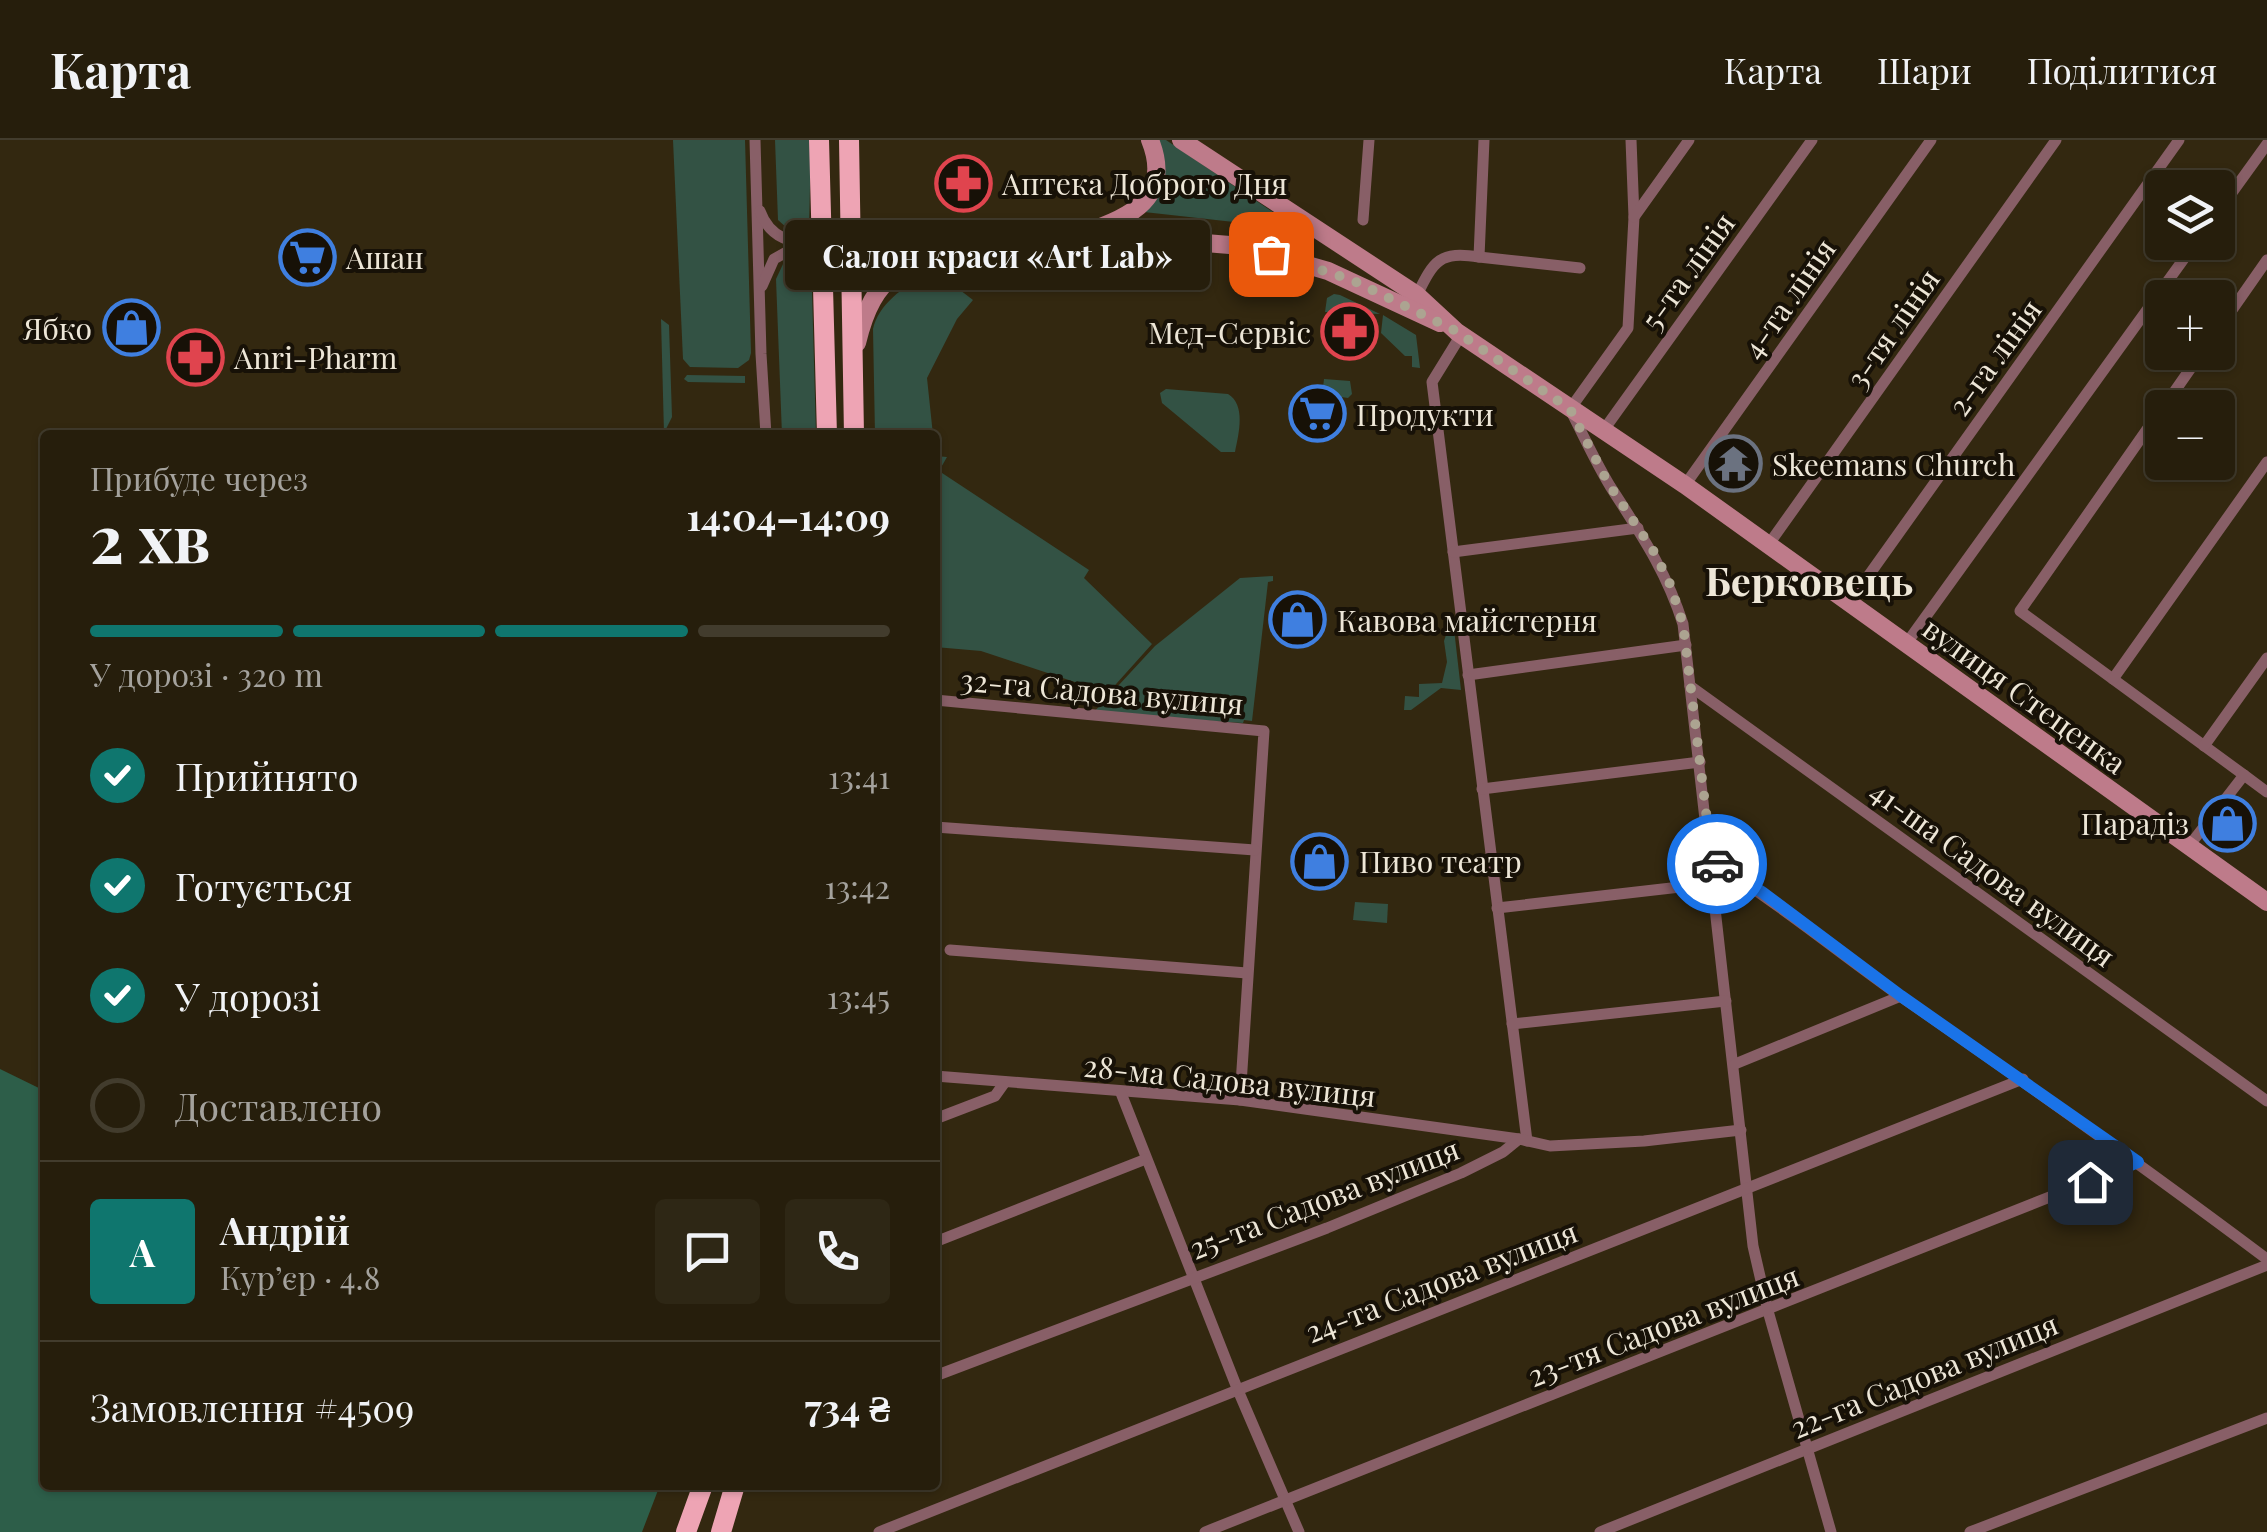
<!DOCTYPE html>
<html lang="uk">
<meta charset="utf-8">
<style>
:root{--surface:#261e0c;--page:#2e2715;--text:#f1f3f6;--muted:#a4a29d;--line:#423c2d;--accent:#0f766e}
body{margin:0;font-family:"Playfair Display",serif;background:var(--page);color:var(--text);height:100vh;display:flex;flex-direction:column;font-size:38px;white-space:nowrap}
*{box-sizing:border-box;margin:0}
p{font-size:32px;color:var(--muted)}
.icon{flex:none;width:55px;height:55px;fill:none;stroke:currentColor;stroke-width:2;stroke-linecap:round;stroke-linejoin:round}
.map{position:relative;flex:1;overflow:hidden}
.panel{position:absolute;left:40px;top:290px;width:900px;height:1060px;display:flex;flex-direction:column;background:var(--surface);border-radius:10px;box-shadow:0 2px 8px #0004,0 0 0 2px var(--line)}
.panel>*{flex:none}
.fabs{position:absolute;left:2145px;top:30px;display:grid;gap:20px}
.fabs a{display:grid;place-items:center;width:90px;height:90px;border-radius:10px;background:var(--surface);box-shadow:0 2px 8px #0004,0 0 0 2px var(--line);font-size:50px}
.pin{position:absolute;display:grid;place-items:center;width:85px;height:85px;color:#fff;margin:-42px;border-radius:20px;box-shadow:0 5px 15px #0006}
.courier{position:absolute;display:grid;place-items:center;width:100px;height:100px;margin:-50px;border:8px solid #1a73e8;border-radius:50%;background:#fff;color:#222;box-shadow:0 2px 12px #0007}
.bubble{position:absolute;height:70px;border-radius:10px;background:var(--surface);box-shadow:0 2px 8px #0004,0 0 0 2px var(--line);font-size:32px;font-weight:700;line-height:70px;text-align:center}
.overview em{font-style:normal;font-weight:700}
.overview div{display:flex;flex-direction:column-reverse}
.overview{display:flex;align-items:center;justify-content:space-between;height:170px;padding:0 50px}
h1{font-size:65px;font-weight:700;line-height:75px}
.bar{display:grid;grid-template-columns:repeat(4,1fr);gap:15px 10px;align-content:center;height:120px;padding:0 50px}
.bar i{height:12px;border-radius:8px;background:var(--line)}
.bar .active{background:var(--accent)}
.bar p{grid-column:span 4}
.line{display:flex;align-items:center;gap:25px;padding:0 50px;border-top:2px solid var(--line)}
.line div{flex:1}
.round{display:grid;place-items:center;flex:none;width:105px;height:105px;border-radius:10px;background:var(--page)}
ol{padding:0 50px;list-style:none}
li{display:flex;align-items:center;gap:30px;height:110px}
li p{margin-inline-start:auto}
li .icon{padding:10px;border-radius:50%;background:var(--accent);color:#fff;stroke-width:4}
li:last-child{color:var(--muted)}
li i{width:55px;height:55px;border:5px solid var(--line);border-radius:50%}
header{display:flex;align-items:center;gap:60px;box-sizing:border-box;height:140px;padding:0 50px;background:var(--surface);border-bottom:2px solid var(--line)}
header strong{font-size:48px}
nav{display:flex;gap:55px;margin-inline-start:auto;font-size:35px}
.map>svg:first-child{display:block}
.green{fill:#335244}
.forest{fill:#2d5e49}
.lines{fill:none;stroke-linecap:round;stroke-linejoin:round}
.minor{stroke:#885f67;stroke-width:11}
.secondary{stroke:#be7b8a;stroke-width:18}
.trunk{stroke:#eea4b4;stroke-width:20}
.done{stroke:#aca491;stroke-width:10;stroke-dasharray:0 18}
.route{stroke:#1a73e8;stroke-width:12}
.labels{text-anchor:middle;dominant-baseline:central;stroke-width:8;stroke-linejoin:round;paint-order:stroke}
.poi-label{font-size:30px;fill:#ede6d7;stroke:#171107;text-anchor:start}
.street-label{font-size:30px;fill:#ede6d7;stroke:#171107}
.district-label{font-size:40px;font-weight:bold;fill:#ede6d7;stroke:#171107}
</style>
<header>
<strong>Карта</strong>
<nav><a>Карта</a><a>Шари</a><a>Поділитися</a></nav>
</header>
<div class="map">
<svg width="2267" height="1392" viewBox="0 0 2267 1392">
<rect width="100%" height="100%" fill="#332810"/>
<g class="green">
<polygon points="673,0 745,0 751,213 749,220 738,228 690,227 683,219"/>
<polygon points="775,0 811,0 809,90 787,88 778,80"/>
<polygon points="1157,0 1166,0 1298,89 1144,72"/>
<polygon points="796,116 811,116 816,295 782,295 776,139 784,122"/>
<polygon points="1271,132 1307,142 1308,152 1270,148"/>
<path d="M926 137H943L973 160 957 179 927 238 933 295H875L873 189C878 166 903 145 926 137Z"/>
<polygon points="1334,154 1340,155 1380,174 1325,172 1327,158"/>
<polygon points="1383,175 1416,195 1420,228 1412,227 1412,216 1405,216 1381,193"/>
<polygon points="661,179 669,185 672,277 664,293"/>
<polygon points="687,235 745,236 745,243 688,242 684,239"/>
<polygon points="1324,239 1350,241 1352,254 1348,258 1313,253 1312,248 1323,248"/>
<path d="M1166 249 1228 254C1246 265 1239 293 1235 312H1221L1162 263 1160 253Z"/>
<polygon points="935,308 936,316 947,317 939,331 1089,430 1084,438 1152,504 1108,553 981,511 935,507"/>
<polygon points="1273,436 1273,441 1268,442 1252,581 1244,580 1243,583 1093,573 1155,506 1240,438"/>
<polygon points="1448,489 1454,489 1461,550 1441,548 1411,570 1404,570 1405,556 1419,557 1419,544 1442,543 1447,522 1444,501"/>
<polygon points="1355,762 1388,764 1387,783 1353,780"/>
</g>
<polygon class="forest" points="0,929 45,951 45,1345 660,1345 642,1392 0,1392"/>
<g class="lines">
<g class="minor">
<polyline points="755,0 761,214 766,295"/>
<path d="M1631 0 1634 77 1628 188 1570 269C1583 295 1595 321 1610 346 1640 393 1666 430 1683 484L1753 1106 1768 1171 1831 1392"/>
<path d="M760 71C770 99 793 104 820 105"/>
<polyline points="2218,72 2267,4"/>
<polyline points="1634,77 1689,0"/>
<polyline points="1363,80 1369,0"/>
<polyline points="1479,117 1580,128"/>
<polyline points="762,146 774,119 799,105"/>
<path d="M1417 155C1434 120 1440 111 1479 117L1484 0"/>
<polyline points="2218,190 2267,120"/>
<polyline points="1461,195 1432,242 1527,1001"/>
<polyline points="2162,268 2020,471 2244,635"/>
<polyline points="2163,268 2202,212"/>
<polyline points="1603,291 1812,0"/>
<polyline points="1685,345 1931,0"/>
<polyline points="1769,404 2056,0"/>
<polyline points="1453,412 1638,388"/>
<polyline points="1849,463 2179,0"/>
<polyline points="1906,504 2196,102"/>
<polyline points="1468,535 1686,505"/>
<polyline points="2113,539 2267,322"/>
<polyline points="1690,546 2267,961"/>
<polyline points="935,560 1264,591 1240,960"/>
<polyline points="2204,606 2267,518"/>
<polyline points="1482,649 1700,622"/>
<polyline points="935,687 1255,710"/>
<polyline points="2189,706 2244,635 2267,652"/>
<path d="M1712 721C1779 763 1839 813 1903 858 2026 943 2147 1029 2267 1119"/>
<polyline points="1497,768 1715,743"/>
<polyline points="950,810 1247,833"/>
<polyline points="1512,884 1726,861"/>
<polyline points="1735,924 1901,856"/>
<polyline points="935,936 1240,960 1519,999"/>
<polyline points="1121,953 1237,1248 1299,1392"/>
<polyline points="935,979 995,956 1005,942"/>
<polyline points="935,1102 1146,1019"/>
<polyline points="935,1236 1327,1088 1461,1033 1503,1012 1519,999 1550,1006 1644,1001 1741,990"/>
<polyline points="879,1392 2023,939"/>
<polyline points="1205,1392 2138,1022"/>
<polyline points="1600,1392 2267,1125"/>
<polyline points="1970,1392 2267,1278"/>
</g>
<g class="secondary">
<polyline points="1181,0 1417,155 1457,192 1685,345 2267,762"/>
<path d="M1083 93C1131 78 1173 57 1150 0"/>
<polyline points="820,105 1144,98 1242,106 1328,131 1440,183"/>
<path d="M857 203C874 132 903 124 968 108"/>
</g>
<g class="trunk">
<polyline points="819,0 827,295"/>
<polyline points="849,0 854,295"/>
<polyline points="686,1392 703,1345"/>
<polyline points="721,1392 735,1345"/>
</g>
</g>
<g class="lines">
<polyline class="done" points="1271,114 1352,140 1454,190 1570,269 1608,343 1654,412 1670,444 1683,484 1712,721 1717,724"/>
<polyline class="route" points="1717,724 1762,752 1901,856 2138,1022 2090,1042"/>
</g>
<defs>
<symbol id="pharmacy-ring" viewBox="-11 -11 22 22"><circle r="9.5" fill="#171107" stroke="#e0444e" stroke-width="1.5"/><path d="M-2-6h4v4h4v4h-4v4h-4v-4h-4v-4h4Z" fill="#e0444e"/></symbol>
<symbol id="supermarket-ring" viewBox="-11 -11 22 22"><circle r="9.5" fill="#171107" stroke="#3f7fe0" stroke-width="1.5"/><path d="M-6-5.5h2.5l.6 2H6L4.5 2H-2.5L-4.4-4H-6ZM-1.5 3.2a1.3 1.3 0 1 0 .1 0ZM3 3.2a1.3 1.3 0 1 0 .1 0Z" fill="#3f7fe0"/></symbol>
<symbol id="shop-ring" viewBox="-11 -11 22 22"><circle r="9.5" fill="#171107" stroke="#3f7fe0" stroke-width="1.5"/><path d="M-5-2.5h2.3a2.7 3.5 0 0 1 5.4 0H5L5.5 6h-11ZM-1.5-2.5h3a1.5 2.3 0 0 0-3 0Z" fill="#3f7fe0"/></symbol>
<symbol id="temple-ring" viewBox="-11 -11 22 22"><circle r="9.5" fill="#171107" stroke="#6b7280" stroke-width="1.5"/><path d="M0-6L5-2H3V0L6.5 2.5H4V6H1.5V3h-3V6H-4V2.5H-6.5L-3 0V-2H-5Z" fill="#6b7280"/></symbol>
</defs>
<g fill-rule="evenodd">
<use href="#pharmacy-ring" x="932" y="12" width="63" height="63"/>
<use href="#supermarket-ring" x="276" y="86" width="63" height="63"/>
<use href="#shop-ring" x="100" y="156" width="63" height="63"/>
<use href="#pharmacy-ring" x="1318" y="160" width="63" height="63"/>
<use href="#pharmacy-ring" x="164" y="186" width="63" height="63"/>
<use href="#supermarket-ring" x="1286" y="242" width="63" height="63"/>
<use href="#temple-ring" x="1702" y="292" width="63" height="63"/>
<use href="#shop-ring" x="1266" y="448" width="63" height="63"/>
<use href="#shop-ring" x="2196" y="652" width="63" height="63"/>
<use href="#shop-ring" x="1288" y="690" width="63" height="63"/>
</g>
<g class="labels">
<g class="poi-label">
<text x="1002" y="43">Аптека Доброго Дня</text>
<text x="346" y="117">Ашан</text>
<text x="92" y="188" text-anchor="end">Ябко</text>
<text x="1311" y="192" text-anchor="end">Мед-Сервіс</text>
<text x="234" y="217">Anri-Pharm</text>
<text x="1356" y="274">Продукти</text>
<text x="1772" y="324">Skeemans Church</text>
<text x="1337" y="480">Кавова майстерня</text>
<text x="2189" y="683" text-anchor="end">Парадіз</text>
<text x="1359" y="721">Пиво театр</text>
</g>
<g class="street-label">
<text transform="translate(1687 131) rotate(-54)">5-та лінія</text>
<text transform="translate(1788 158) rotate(-55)">4-та лінія</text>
<text transform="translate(1892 188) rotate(-55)">3-тя лінія</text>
<text transform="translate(1994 217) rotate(-54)">2-га лінія</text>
<text transform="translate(1102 551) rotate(5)">32-га Садова вулиця</text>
<text transform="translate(2025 555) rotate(36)">вулиця Стеценка</text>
<text transform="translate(1993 733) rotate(36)">41-ша Садова вулиця</text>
<text transform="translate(1230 940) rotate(6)">28-ма Садова вулиця</text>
<text transform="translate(1324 1058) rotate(-21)">25-та Садова вулиця</text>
<text transform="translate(1441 1141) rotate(-21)">24-та Садова вулиця</text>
<text transform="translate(1663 1185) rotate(-21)">23-тя Садова вулиця</text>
<text transform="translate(1924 1235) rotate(-22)">22-га Садова вулиця</text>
</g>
<g class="district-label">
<text x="1809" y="439">Берковець</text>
</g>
</g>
</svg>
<div class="fabs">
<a><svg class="icon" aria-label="layers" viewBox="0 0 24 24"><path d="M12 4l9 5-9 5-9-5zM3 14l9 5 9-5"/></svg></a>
<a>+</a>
<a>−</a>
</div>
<div class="pin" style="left:1271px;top:114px;background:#ea580c"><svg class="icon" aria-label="bag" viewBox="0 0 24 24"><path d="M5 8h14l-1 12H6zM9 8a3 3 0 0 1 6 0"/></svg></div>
<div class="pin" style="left:2090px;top:1042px;background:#1f2937"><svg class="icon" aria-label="home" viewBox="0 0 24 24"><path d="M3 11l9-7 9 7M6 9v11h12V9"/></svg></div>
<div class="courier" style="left:1717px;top:724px"><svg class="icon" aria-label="car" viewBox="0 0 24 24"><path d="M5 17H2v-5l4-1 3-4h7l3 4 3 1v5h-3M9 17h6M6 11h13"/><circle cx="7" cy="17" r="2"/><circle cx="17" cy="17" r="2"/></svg></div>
<div class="bubble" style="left:785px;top:80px;width:425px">Салон краси «Art Lab»</div>
<section class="panel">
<div class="overview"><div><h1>2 хв</h1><p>Прибуде через</p></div><em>14:04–14:09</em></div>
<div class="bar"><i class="active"></i><i class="active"></i><i class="active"></i><i></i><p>У дорозі · 320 m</p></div>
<ol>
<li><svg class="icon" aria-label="check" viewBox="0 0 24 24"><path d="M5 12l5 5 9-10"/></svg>Прийнято<p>13:41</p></li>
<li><svg class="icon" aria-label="check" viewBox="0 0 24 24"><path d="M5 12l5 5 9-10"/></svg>Готується<p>13:42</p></li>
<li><svg class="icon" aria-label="check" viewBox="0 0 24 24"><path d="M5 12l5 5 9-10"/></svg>У дорозі<p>13:45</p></li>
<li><i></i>Доставлено</li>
</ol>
<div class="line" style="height:180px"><b class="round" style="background:var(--accent);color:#fff">А</b><div><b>Андрій</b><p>Кур’єр · 4.8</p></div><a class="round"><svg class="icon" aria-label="chat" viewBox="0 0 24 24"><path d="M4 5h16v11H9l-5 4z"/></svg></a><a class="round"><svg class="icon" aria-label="phone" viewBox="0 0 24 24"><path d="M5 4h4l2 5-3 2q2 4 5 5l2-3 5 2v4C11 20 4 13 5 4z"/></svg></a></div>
<div class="line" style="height:130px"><div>Замовлення #4509</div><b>734 ₴</b></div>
</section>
</div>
